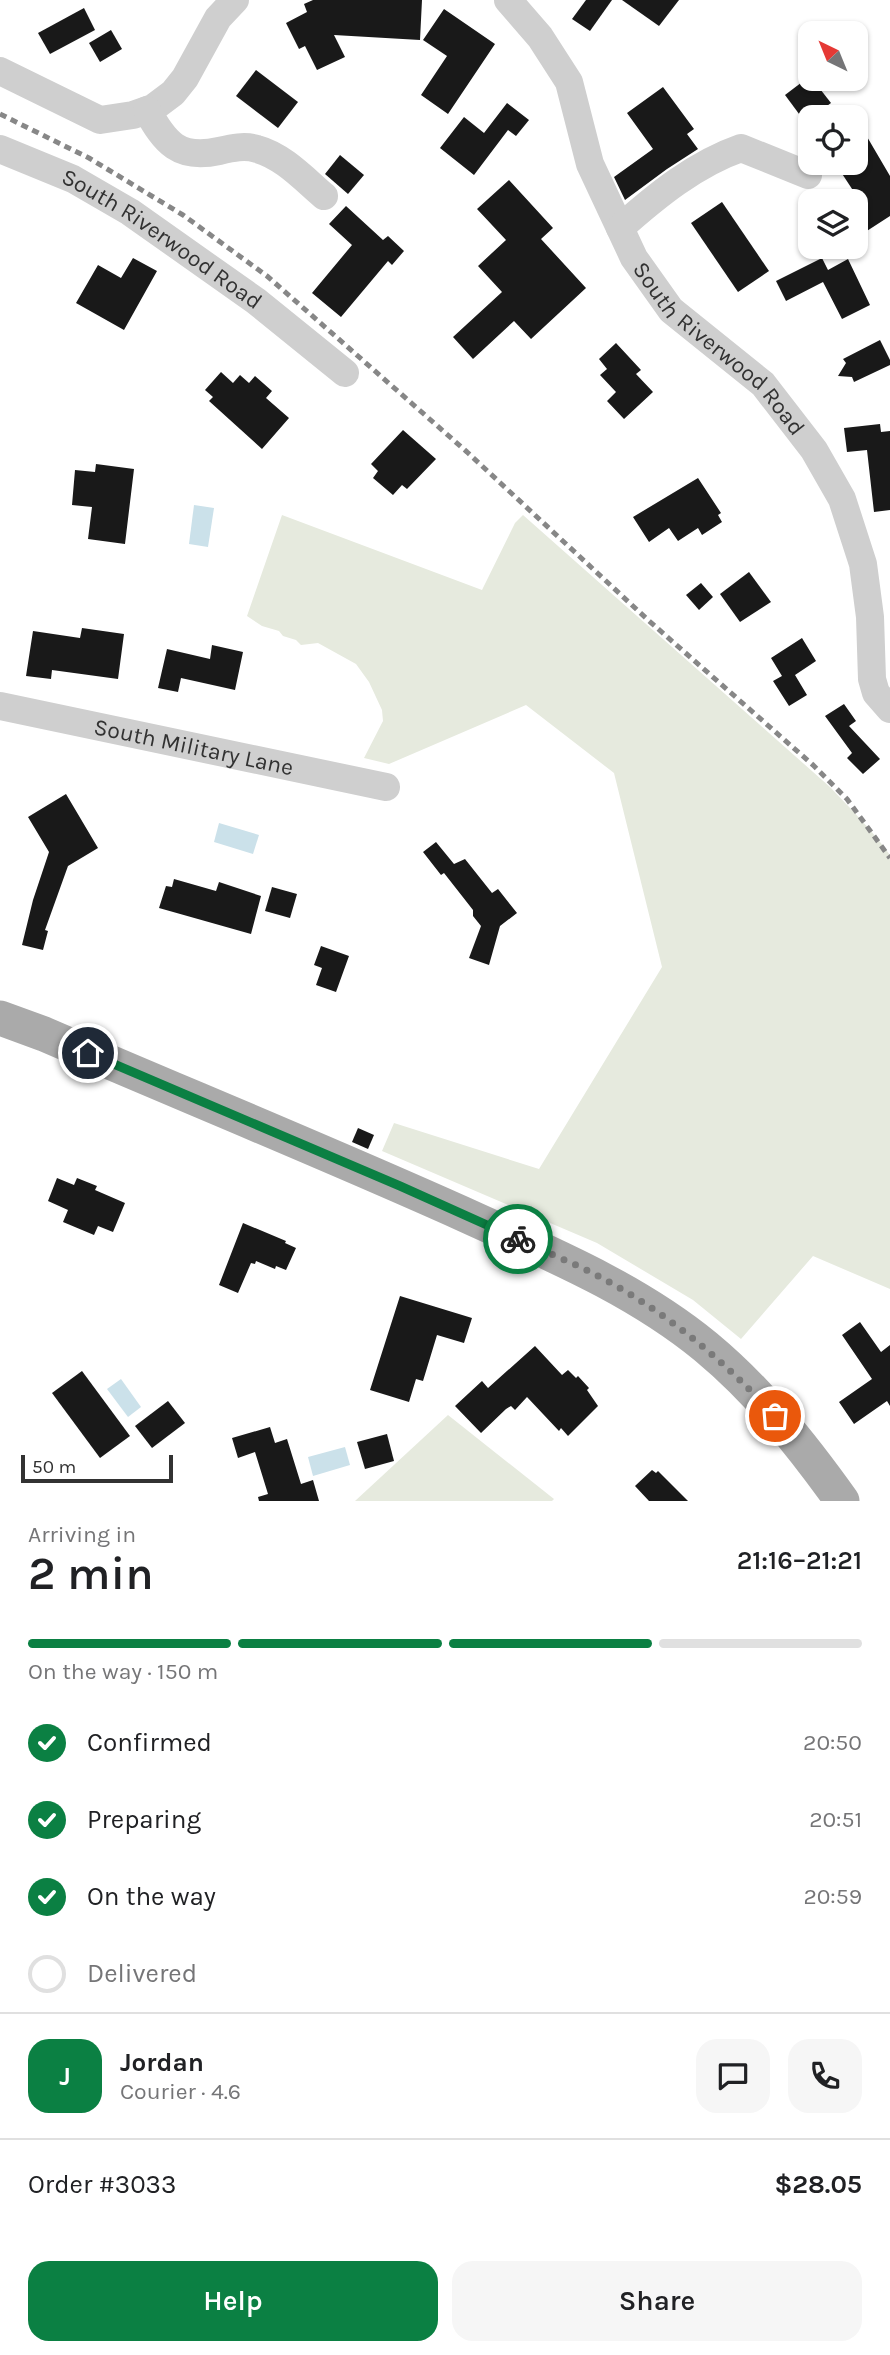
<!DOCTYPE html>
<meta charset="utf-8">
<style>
:root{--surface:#fff;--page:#f6f6f6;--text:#202124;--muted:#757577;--line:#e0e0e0;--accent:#0b8043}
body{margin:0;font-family:Karla,sans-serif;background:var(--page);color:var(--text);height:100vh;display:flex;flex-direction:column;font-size:26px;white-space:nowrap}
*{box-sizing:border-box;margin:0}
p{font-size:23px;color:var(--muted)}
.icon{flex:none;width:38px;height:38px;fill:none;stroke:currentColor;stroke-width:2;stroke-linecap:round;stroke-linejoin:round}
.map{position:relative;height:1501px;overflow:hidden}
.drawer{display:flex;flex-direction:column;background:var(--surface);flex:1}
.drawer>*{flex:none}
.needle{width:46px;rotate:317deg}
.tools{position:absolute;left:798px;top:21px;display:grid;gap:14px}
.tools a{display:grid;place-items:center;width:70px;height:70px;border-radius:14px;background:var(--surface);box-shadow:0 2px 5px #0004;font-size:35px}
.scale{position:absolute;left:21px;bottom:18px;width:152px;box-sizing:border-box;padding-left:7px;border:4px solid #323232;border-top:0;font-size:19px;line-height:24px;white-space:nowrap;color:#323232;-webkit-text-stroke:5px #fff;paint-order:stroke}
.pin{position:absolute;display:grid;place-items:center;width:60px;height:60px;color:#fff;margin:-30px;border:4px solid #fff;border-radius:50%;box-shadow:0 2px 7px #0007}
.courier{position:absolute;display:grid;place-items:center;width:70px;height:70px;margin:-35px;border:5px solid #0b8043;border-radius:50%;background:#fff;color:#222;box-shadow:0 2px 9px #0007}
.summary em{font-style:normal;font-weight:600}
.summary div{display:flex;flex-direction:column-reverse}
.summary{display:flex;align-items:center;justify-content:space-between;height:119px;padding:0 28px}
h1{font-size:46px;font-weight:600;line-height:52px}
.bar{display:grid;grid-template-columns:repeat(4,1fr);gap:10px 7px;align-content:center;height:84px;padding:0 28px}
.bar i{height:9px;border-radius:5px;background:var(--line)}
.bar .on{background:var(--accent)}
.bar p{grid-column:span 4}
.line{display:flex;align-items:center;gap:18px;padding:0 28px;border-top:2px solid var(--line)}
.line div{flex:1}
.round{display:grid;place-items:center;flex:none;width:74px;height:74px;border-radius:21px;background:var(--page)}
ol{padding:0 28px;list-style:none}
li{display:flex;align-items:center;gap:21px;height:77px}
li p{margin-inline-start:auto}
li .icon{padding:7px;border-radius:50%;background:var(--accent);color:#fff;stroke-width:4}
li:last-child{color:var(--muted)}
li i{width:38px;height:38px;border:4px solid var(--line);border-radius:50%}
.primary-button{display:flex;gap:14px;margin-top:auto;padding:14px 28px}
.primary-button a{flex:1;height:80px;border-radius:21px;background:var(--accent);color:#fff;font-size:28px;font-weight:600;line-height:80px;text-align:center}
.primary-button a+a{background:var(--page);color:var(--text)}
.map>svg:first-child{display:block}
.green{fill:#e6eade}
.water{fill:#cbe1ea}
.building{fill:#191919}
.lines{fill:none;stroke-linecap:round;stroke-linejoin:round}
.minor{stroke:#cfcfcf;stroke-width:28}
.major{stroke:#aaa;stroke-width:35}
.rail{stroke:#878787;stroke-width:5;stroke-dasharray:7 5;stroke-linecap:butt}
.done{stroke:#7a7a7a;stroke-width:7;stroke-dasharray:0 12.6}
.route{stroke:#0b8043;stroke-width:9}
.labels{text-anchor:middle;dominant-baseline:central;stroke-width:7;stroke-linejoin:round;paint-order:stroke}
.street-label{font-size:23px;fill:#323232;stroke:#fff}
</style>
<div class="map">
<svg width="890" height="1501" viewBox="0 0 890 1501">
<rect width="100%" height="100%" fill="#fff"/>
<g class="green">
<path d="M282 515 482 590 515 523 523 515 830 787C851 809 872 830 890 855V1289L813 1256 741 1339 693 1300 597 1243 382 1151 394 1123 539 1169 662 967 614 773 526 705 389 764 364 758 383 721 382 710 369 682 356 664 318 643 301 645 296 640 283 636 279 631 262 626 247 616Z"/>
<polygon points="448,1415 554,1499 552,1501 355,1501"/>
</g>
<g class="water">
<polygon points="194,505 214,508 208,547 189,544"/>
<polygon points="219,823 259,835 253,854 214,842"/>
<polygon points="121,1379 141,1407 128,1417 107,1389"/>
<polygon points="345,1447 350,1465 313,1476 308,1457"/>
</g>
<g class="building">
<polygon points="313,0 422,0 420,40 334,35 345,57 317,70 305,46 299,49 286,23 307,12 304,4"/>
<polygon points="586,0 612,0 590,31 572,19"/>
<polygon points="622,0 679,0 659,26"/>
<polygon points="84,8 95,30 50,54 38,33"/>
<polygon points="444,9 495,44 448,114 421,95 447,56 423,40"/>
<polygon points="111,30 122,49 100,62 89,43"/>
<polygon points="256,70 298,102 278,128 236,96"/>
<polygon points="810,76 831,103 805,122 785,95"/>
<polygon points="663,87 694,129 687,134 698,149 667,169 625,200 614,177 653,149 627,113"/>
<polygon points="507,103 529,120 516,136 508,130 474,175 440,148 464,117 484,133"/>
<polygon points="856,118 890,176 890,216 856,238 856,195 835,163 856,163"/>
<polygon points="340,155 364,175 348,194 325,174"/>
<polygon points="509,180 553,228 541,239 586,288 531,339 514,321 473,359 453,337 502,292 478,266 506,240 477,209"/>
<polygon points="722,202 769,271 738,292 691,223"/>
<polygon points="346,206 383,240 388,236 404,251 392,265 388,261 341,317 312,293 352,245 329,224"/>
<polygon points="133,258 157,271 124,330 76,303 98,265 121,278"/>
<polygon points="822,258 828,270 848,259 870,305 842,319 823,282 786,301 776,281"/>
<polygon points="880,340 890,360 890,365 854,382 852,377 838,376 846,363 843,359"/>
<polygon points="616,343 641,370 636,374 653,392 624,419 607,401 616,392 600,375 607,369 599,359"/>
<polygon points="221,372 233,383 240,375 249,383 255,376 272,391 266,398 289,418 262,449 209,401 213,397 205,390"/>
<polygon points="880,424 881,432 890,431 890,510 874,512 867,450 847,452 844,428"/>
<polygon points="403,430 436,459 407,489 402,485 393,495 373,478 378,471 371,464"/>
<polygon points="96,464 134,469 125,544 88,539 92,507 72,505 75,470 95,472"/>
<polygon points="698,478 721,513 718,515 722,522 702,535 698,528 678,541 669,528 649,542 633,517"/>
<polygon points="749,572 771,602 740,622 720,594"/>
<polygon points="701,583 713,597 699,610 686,595"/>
<polygon points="82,628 124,634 118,679 52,670 51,679 26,676 33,631 80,638"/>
<polygon points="802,638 816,661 795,675 807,695 789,706 773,681 782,676 771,658"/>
<polygon points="212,645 243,652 235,690 181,678 178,692 158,688 167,649 210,659"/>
<polygon points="844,704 856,721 849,726 880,759 863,774 847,758 852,753 825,716"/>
<polygon points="66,794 98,848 68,866 45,930 48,931 43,950 22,945 33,900 49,852 28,817"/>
<polygon points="436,842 454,864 465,859 492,893 498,889 517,913 500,926 489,965 469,958 481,926 473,916 473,910 444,873 441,875 423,852"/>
<polygon points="174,879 216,891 219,882 261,896 251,934 159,908 166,886 172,887"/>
<polygon points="272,887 297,894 290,918 265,911"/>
<polygon points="321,946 349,956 336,992 316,985 322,968 314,965"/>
<polygon points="358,1128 374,1135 368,1149 352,1142"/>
<polygon points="57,1178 74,1185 77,1178 97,1186 95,1190 125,1203 113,1232 98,1226 94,1235 63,1222 68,1210 48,1201"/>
<polygon points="243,1223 286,1241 285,1243 296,1248 286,1270 276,1266 275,1269 256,1261 255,1264 251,1263 238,1293 219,1285"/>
<polygon points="400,1296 472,1318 464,1343 437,1335 423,1381 416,1379 409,1402 370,1390"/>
<polygon points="860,1322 881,1352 890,1345 890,1406 887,1401 854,1424 839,1402 872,1379 842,1335"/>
<polygon points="535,1346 562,1375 568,1370 576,1378 578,1376 589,1388 587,1390 598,1406 568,1436 561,1428 559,1431 527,1397 515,1410 511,1406 506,1409 481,1433 455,1406 482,1381 488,1388"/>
<polygon points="82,1371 130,1436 100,1458 52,1393"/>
<polygon points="168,1401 185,1423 152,1448 135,1426"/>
<polygon points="270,1427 275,1443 287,1439 301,1484 313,1480 319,1501 259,1501 258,1497 268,1494 255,1452 238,1458 232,1438"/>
<polygon points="387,1434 394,1461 365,1469 357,1442"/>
<polygon points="652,1470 656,1473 658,1471 688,1501 649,1501 635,1486"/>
</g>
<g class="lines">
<g class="minor">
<path id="s1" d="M508 0 540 37 569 82 590 164 634 258 671 310 763 384 814 450 842 499 863 564 870 617 872 679 876 693 890 709"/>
<polyline points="0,71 100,120 133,115 153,108 173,93 185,78 218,18 235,0"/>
<path d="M147 110C165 143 179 160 219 151 232 148 245 145 257 149 283 156 304 179 324 196"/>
<path id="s2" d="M0 149 73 179 130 212 256 301 345 373"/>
<path d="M620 228C656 196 695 164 741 148L808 175"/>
<path id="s3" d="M0 706 386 787"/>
</g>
<path class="major" d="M0 1018 44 1034C183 1094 323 1151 461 1213 546 1252 633 1287 706 1347 759 1391 802 1445 842 1501"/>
<polyline class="rail" points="0,114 89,158 183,215 267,276 467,452 648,620 813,765 847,799 890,858"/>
</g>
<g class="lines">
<path class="done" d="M518 1239C545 1252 574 1263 600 1277 668 1313 724 1361 775 1416"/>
<polyline class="route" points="88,1053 400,1186 518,1239"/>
</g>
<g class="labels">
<g class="street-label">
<text stroke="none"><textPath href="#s2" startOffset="186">South Riverwood Road</textPath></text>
<text stroke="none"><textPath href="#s1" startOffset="416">South Riverwood Road</textPath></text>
<text stroke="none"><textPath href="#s3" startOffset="198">South Military Lane</textPath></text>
</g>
</g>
</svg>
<div class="tools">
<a><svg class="needle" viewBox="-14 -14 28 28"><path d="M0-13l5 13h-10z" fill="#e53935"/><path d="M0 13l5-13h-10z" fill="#757577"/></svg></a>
<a><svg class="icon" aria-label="locate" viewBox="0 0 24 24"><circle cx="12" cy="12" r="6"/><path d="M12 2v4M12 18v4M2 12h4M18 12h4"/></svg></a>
<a><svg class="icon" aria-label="layers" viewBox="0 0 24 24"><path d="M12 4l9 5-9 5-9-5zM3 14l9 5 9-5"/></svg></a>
</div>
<div class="scale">50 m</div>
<div class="pin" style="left:775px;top:1416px;background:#ea580c"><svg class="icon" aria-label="bag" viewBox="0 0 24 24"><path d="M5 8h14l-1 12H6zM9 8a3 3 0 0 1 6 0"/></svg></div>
<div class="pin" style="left:88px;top:1053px;background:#1f2937"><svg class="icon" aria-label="home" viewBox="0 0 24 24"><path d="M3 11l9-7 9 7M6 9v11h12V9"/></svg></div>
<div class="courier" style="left:518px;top:1239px"><svg class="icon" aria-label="bike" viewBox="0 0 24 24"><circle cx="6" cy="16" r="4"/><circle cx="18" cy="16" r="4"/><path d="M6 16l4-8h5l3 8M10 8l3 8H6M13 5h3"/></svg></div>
</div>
<section class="drawer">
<div class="summary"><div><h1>2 min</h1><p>Arriving in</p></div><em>21:16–21:21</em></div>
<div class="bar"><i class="on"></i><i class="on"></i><i class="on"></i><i></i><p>On the way · 150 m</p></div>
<ol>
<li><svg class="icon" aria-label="check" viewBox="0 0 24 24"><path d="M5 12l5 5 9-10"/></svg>Confirmed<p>20:50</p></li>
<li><svg class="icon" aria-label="check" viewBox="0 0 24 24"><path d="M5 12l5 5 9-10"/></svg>Preparing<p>20:51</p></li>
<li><svg class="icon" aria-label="check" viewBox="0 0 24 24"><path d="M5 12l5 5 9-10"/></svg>On the way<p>20:59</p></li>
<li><i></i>Delivered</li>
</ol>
<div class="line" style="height:126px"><b class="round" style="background:var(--accent);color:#fff">J</b><div><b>Jordan</b><p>Courier · 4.6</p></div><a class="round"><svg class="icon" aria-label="chat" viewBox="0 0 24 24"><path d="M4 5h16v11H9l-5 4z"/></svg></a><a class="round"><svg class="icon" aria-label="phone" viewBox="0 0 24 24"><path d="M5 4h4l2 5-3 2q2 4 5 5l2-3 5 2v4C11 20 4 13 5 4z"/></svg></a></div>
<div class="line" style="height:91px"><div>Order #3033</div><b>$28.05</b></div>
<div class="primary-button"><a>Help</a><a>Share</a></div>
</section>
